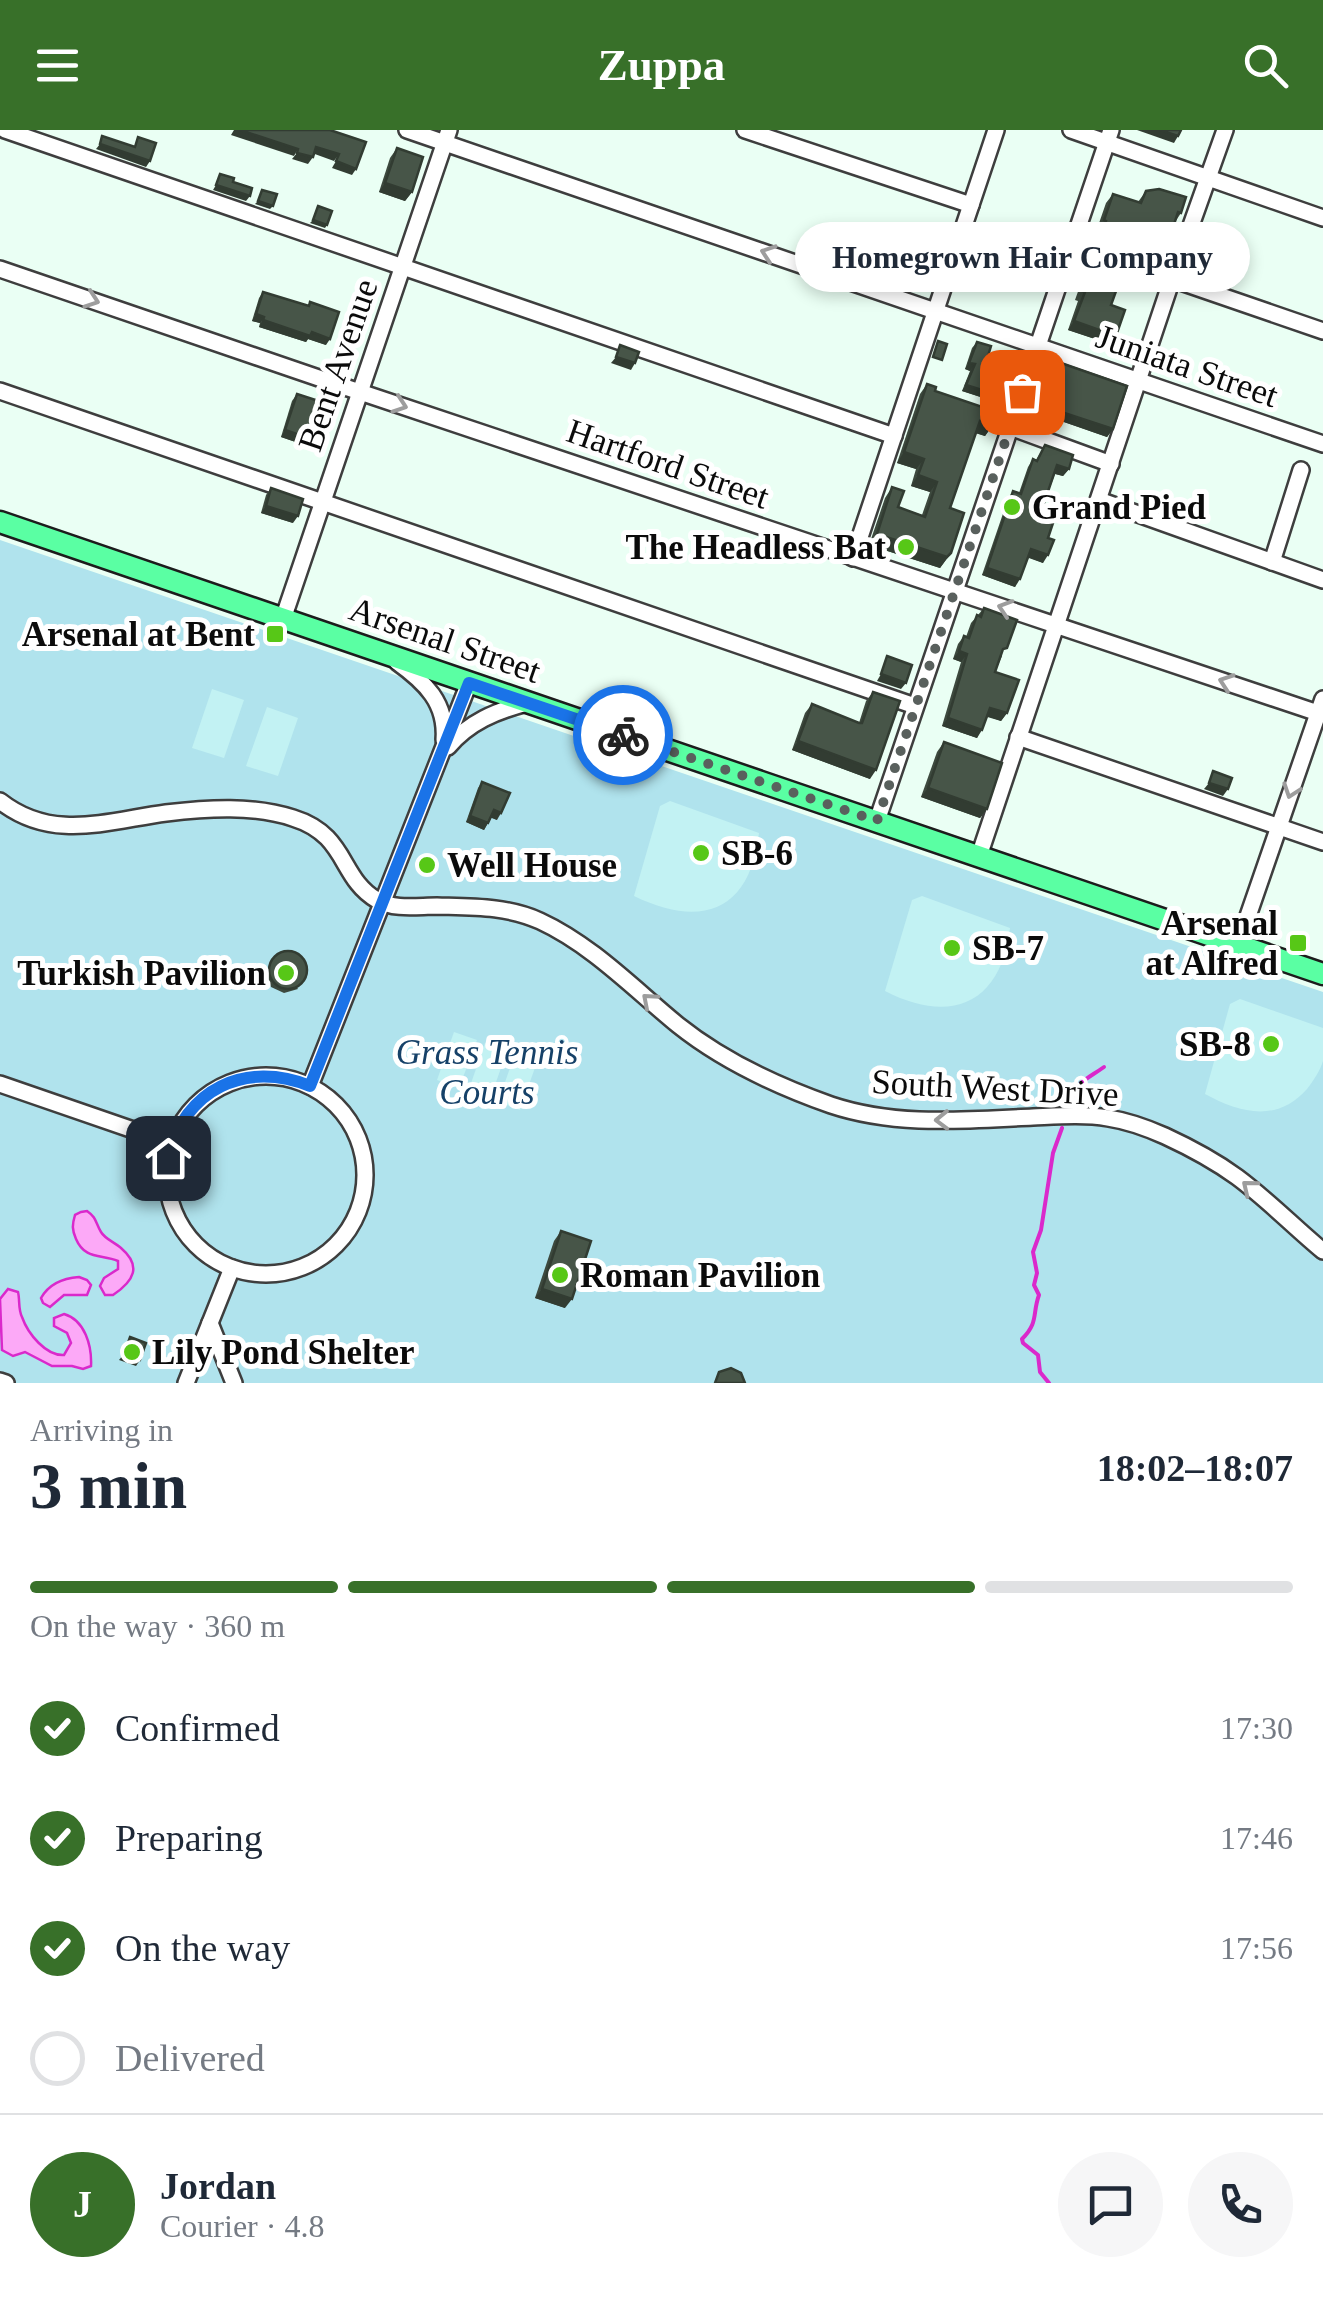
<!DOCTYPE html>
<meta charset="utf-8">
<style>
:root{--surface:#fff;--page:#f6f6f7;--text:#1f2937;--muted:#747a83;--line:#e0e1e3;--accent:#387029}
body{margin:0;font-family:"Times New Roman",serif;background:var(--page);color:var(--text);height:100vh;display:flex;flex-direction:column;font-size:38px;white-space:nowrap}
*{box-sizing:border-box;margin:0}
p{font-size:32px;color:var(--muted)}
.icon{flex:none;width:55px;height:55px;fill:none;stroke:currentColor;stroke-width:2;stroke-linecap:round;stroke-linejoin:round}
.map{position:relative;height:1253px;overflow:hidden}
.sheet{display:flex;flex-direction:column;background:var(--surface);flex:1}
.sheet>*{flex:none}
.pin{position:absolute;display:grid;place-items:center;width:85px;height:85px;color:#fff;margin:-42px;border-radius:20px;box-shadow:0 5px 15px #0006}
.courier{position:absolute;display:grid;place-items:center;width:100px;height:100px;margin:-50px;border:8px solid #1a73e8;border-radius:50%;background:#fff;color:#222;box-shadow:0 2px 12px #0007}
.bubble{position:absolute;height:70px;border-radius:35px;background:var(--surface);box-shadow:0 5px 15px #0003;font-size:32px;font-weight:800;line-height:70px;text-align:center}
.overview em{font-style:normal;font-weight:800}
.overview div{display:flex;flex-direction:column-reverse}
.overview{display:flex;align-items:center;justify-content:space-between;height:170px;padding:0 30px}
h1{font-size:65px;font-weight:800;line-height:75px}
.bar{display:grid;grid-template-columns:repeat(4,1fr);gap:15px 10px;align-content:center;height:120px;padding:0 30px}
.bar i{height:12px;border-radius:8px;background:var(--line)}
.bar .on{background:var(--accent)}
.bar p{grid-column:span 4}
.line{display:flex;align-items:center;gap:25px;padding:0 30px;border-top:2px solid var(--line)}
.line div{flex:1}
.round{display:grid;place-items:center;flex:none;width:105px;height:105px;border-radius:52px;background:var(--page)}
ol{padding:0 30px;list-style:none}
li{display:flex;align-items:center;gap:30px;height:110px}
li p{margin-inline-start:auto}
li .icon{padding:10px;border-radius:50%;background:var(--accent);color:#fff;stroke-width:4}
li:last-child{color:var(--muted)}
li i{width:55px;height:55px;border:5px solid var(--line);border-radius:50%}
header{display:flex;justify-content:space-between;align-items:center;height:130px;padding:0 30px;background:var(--accent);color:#fff;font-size:45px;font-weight:800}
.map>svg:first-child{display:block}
.green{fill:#b0e3ed}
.pitch{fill:#c2f2f3}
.water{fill:#fca9f7;stroke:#da29cb;stroke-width:2.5}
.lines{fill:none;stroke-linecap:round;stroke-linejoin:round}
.stream{stroke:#da29cb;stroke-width:4}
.minor-casing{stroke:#3e3e3e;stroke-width:20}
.major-casing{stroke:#1c1c1c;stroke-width:25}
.minor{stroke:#fff;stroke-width:15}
.major{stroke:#5affa3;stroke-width:20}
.wall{fill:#3d493e}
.shaded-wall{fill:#323c32}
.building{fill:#475548;stroke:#323c32;stroke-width:2.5}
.oneway{stroke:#9d9d9d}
.done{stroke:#59605d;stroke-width:10;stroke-dasharray:0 18}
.route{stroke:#1a73e8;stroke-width:12}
.poi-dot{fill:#57c717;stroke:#fff;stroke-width:4}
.labels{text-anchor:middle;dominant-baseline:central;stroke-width:10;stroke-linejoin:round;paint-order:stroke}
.street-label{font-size:35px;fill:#0b0b0b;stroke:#fff}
.poi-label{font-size:35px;font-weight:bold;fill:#0b0b0b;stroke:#fff;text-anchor:start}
.park-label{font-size:35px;font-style:italic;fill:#164168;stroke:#fff}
</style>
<header><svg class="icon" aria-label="menu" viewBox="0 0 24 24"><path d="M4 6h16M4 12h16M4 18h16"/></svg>Zuppa<svg class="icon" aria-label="search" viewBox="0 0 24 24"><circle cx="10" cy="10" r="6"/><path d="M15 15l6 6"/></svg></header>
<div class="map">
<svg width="1323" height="1253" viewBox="0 0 1323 1253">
<rect width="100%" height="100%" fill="#eafff4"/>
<polygon class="green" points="0,410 1323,862 1323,1253 0,1253"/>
<g class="pitch">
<polygon points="212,559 244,570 224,628 192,618"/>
<polygon points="267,577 298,588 278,646 246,636"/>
<path d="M670 671 759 703C750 781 702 799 634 766L660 676Z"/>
<path d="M922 766 1010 798C1001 874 951 895 885 861L912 770Z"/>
<path d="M1240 869 1323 898C1323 908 1323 921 1323 931 1320 941 1313 951 1307 959 1277 993 1240 983 1205 964L1230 874Z"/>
<polygon points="454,902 477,910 459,958 437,950"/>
<polygon points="485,913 507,921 490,969 468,962"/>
<polygon points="515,924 537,932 520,980 498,972"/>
</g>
<g class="water">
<path d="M87 1081C97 1088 95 1092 101 1102 105 1109 114 1112 121 1118 142 1136 134 1151 113 1165H105L100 1156 104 1148 118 1139V1131C101 1124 85 1130 76 1109 72 1100 72 1095 75 1085L81 1082Z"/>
<path d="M79 1147 87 1150 91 1155 87 1165H64L50 1177 43 1173 41 1168C49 1154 64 1148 79 1147Z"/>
<path d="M8 1159 18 1162C20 1170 18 1179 22 1187 28 1204 46 1226 64 1225L71 1213 67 1203 54 1196V1188L64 1184C85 1190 92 1216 91 1236L83 1239 72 1236H52L25 1222 13 1226 2 1220 0 1169Z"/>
</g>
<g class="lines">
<g class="stream">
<path d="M1070 975C1077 950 1086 950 1104 937"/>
<path d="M1049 1253 1040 1242 1038 1225 1023 1213 1022 1209C1039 1192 1032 1184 1039 1165L1034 1155 1037 1143 1033 1122 1041 1100 1053 1023 1062 998"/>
</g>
<defs>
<g id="minor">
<polyline points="5,0 894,306"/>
<polyline points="407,0 1323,314"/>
<polyline points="745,0 971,75"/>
<polyline points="1071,0 1323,88"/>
<polyline points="1225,0 1172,149 1323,201"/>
<polyline points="0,139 345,257 1318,583"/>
<polyline points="0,261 915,576"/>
<polyline points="1010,297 1111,334"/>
<polyline points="1099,370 1323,450"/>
<polyline points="853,428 996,0"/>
<polyline points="1272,432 1301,340"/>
<polyline points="283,489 449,0"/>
<path d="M397 532C425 552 447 573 444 610"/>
<polyline points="1018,607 1323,712"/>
<path d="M448 617C469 592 496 581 527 573"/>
<path d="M0 671C52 712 107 691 166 683 208 678 253 675 293 688 348 705 339 748 377 770 395 780 417 776 437 776 472 777 507 776 540 791 592 815 634 859 678 895 723 931 777 956 831 975 897 997 965 990 1033 987 1058 986 1083 984 1108 988 1128 991 1147 998 1165 1006 1191 1018 1215 1031 1237 1047 1268 1070 1294 1097 1323 1121"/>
<polyline points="877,691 1111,0"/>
<polyline points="979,726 1172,149"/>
<polyline points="1238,815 1323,569"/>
<circle cx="266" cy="1045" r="99"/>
<polyline points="0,954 171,1013"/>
<polyline points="310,956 469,553"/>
<polyline points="210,1193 234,1253"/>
<polyline points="0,1251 6,1253"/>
<polyline points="186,1253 232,1138"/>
</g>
<polyline id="major" points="0,392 1323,844"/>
</defs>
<use href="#minor" class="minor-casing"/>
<use href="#major" class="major-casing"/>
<use href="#minor" class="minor"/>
<use href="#major" class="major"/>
</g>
<g class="wall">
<polygon points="397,18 412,62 405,71 379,62 390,28"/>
<polygon points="1146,61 1181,83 1175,92 1161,122 1143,115 1128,136 1125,135 1111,175 1110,214 1068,200 1078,171 1075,170 1100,100 1097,99 1106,73 1113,64 1138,72"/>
<polygon points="977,102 977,161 956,154 971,112"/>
<polygon points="263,162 308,176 310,172 326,215 308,209 306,212 259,197 260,193 252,191 259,168"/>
<polygon points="977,212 988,226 998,250 1001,266 996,272 962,261 970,241 965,239 972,218"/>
<polygon points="1061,233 1113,299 1107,307 1041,284 1055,241"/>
<polygon points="927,254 935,261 992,296 985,306 976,303 950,378 951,423 940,438 869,415 885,368 892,357 898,377 922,385 930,362 911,356 916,339 897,333 920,264"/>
<polygon points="297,264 323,278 319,320 281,307 292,271"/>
<polygon points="1045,315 1069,339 1063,346 1055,344 1042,379 1042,389 1048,408 1043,433 1028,427 1015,457 982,445 1008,369 1013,361 1019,363 1028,337 1033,329 1036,330"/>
<polygon points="271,358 293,393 261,383 266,365"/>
<polygon points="984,478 1002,526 995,542 1007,583 1001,591 987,586 977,608 942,596 961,532 953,529 958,514 964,506 966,507 971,493"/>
<polygon points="873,562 870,649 792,620 805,583 812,574 859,593 866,571"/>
<polygon points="944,612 987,679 980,688 921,667 937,622"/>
<polygon points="482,652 497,690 491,687 484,700 466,692 478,658"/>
<polygon points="275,825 298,859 284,863 271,857 266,843"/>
<polygon points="561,1101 565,1178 535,1168 554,1111"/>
</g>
<g class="shaded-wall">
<polygon points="234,0 240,0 298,19 294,26 231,5"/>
<polygon points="1137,0 1160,0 1178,6 1174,13"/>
<polygon points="100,14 150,31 146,37 96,19"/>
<polygon points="316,17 339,24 334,31 312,23"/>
<polygon points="297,23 313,27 308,34 292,29"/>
<polygon points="336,31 356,39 352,45 332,38"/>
<polygon points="385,53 412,62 405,71 379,62"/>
<polygon points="216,55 250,66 246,71 213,60"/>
<polygon points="258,71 273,76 270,79 255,74"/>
<polygon points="313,90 327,95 325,98 310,93"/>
<polygon points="1146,106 1168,113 1161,122 1140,114"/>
<polygon points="1129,125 1134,127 1128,136 1123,134"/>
<polygon points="963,145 983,152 977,161 956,154"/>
<polygon points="256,184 264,187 260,193 252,191"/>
<polygon points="263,190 312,202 330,209 326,215 308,209 306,212 259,197"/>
<polygon points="1074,191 1116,206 1110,214 1068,200"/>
<polygon points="616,227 635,233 631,240 611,233"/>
<polygon points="969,233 975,234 970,241 965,239"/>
<polygon points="966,255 1001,266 996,272 962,261"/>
<polygon points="1046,277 1113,299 1107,307 1041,284"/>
<polygon points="980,291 992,296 985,306 972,302"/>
<polygon points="285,300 323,313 319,320 281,307"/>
<polygon points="904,322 924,329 916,339 897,333"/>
<polygon points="1057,335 1069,339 1063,346 1052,343"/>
<polygon points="918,345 937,352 930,362 911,356"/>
<polygon points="266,376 298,386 293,393 261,383"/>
<polygon points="877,404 951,423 940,438 869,415"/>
<polygon points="1031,419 1048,425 1043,433 1026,427"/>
<polygon points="987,438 1020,449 1015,457 982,445"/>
<polygon points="959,521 967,524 961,532 953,529"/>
<polygon points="881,544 906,553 901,559 877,551"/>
<polygon points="990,578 1007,583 1001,591 984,586"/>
<polygon points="948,588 982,600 977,608 942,596"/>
<polygon points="798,611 876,640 870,649 792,620"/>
<polygon points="1209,653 1228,659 1223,666 1204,659"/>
<polygon points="928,658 987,679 980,688 921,667"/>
<polygon points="494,680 501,683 497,690 489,687"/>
<polygon points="470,686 488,693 484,700 466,692"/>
<polygon points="542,1159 572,1169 565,1178 535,1168"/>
<polygon points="124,1224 140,1230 136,1236 119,1230"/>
</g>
<g class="building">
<polygon points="240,0 330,0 366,12 356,39 336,31 339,24 316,17 313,27 297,23 298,19"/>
<polygon points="1160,0 1181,0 1178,6"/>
<polygon points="102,6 135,17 138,7 156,13 150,31 100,14"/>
<polygon points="397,18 423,27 412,62 385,53"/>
<polygon points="220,44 234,48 233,52 252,58 250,66 216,55"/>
<polygon points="1159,59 1186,67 1181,83 1178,82 1168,113 1146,106 1143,116 1139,114 1134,127 1129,125 1111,175 1125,180 1116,206 1074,191 1085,162 1082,161 1106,91 1104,90 1113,64 1141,73 1146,61"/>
<polygon points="262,60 277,64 273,76 258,71"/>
<polygon points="318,76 332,81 327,95 313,90"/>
<polygon points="977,102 998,109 983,152 963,145"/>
<polygon points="263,162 309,176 310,172 339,182 330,209 312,202 310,206 263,190 264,187 256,184"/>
<polygon points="938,211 947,214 942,230 933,227"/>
<polygon points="977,212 991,216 988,226 1001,231 998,250 1005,252 1001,266 966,255 975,234 969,233"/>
<polygon points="620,215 639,222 635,233 616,227"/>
<polygon points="1061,233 1127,256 1113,299 1046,277"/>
<polygon points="927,254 936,257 935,261 997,282 992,296 980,291 950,378 964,383 951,423 947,427 877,404 892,357 904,361 898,377 925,387 937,352 918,345 924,329 904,322"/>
<polygon points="297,264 325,273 323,278 333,282 323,313 285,300"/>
<polygon points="1045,315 1073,325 1069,339 1057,335 1042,379 1044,380 1042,389 1053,393 1048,408 1054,410 1048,425 1031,419 1020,449 987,438 1013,361 1021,364 1033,329 1037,331"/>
<polygon points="271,358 303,369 298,386 266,376"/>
<polygon points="984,478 1017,490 1007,518 1003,519 995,542 1019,550 1007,583 990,578 982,600 948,588 967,524 959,521 964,506 969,508 977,485 981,487"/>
<polygon points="887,526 912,535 906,553 881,544"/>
<polygon points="873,562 900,571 876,640 798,611 812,574 859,593 862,593"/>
<polygon points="944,612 1002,633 987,679 928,658"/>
<polygon points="1213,641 1232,648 1228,659 1209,653"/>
<polygon points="482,652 510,663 501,683 494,680 488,693 470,686"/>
<circle cx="288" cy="840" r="19"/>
<polygon points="561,1101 591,1111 572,1169 542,1159"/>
<polygon points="130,1207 146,1213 140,1230 124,1224"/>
<polygon points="731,1238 741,1243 745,1253 715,1253 719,1242"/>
</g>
<defs><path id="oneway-chevron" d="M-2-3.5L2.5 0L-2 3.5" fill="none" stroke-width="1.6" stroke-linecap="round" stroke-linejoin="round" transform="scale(2.5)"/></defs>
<g class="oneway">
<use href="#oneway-chevron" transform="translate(768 123) rotate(-161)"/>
<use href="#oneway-chevron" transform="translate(92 170) rotate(19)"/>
<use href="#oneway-chevron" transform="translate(400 275) rotate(19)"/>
<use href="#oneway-chevron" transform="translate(1005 478) rotate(-162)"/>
<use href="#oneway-chevron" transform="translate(1226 552) rotate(-161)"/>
<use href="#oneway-chevron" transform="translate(1291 661) rotate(109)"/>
<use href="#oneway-chevron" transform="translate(649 870) rotate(-139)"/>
<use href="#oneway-chevron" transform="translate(942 990) rotate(179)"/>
<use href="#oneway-chevron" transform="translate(1249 1057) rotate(-141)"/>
</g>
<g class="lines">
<polyline class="done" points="623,605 877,691 1022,262"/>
<path class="route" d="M168 1028C184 959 246 930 310 956L469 553 623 605"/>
</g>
<g class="poi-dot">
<circle cx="1012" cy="377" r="10"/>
<circle cx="906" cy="417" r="10"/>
<rect x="265" y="494" width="20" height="20" rx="5"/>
<circle cx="701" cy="723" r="10"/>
<circle cx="427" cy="735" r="10"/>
<rect x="1288" y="803" width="20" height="20" rx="5"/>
<circle cx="952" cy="818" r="10"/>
<circle cx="286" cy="843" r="10"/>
<circle cx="1271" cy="914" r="10"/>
<circle cx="560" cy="1145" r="10"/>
<circle cx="132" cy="1222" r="10"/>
</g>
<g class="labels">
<g class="street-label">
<text transform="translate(338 235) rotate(-71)">Bent Avenue</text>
<text transform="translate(1187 236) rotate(19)">Juniata Street</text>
<text transform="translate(668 334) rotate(19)">Hartford Street</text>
<text transform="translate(445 510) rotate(19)">Arsenal Street</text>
<text transform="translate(995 958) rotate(3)">South West Drive</text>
</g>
<g class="poi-label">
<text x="1032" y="377">Grand Pied</text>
<text x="886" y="417" text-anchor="end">The Headless Bat</text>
<text x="255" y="504" text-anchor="end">Arsenal at Bent</text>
<text x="721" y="723">SB-6</text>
<text x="447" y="735">Well House</text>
<text x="1278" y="793" text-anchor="end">Arsenal<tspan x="1278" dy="40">at Alfred</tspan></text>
<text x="972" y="818">SB-7</text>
<text x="266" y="843" text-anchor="end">Turkish Pavilion</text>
<text x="1251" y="914" text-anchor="end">SB-8</text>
<text x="580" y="1145">Roman Pavilion</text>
<text x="152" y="1222">Lily Pond Shelter</text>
</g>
<g class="park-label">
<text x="487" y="922">Grass Tennis<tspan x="487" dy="40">Courts</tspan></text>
</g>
</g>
</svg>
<div class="pin" style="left:1022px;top:262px;background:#ea580c"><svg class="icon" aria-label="bag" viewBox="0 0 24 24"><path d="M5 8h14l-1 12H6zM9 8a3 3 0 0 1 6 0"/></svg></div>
<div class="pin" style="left:168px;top:1028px;background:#1f2937"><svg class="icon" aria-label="home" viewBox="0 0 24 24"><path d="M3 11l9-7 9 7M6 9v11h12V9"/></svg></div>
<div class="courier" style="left:623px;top:605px"><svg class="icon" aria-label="bike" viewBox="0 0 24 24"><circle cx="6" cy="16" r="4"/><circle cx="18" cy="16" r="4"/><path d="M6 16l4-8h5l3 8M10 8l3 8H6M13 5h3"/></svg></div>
<div class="bubble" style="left:795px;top:92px;width:455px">Homegrown Hair Company</div>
</div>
<section class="sheet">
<div class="overview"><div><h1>3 min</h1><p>Arriving in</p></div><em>18:02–18:07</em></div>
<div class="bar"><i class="on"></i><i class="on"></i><i class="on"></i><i></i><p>On the way · 360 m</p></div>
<ol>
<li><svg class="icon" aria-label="check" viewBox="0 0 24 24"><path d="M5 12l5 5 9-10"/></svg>Confirmed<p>17:30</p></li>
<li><svg class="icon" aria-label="check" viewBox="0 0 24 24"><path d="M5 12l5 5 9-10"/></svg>Preparing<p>17:46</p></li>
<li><svg class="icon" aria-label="check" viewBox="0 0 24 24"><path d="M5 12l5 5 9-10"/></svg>On the way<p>17:56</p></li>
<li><i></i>Delivered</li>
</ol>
<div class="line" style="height:180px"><b class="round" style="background:var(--accent);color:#fff">J</b><div><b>Jordan</b><p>Courier · 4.8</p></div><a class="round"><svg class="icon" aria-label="chat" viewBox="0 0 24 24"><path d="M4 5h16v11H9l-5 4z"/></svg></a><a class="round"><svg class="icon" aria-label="phone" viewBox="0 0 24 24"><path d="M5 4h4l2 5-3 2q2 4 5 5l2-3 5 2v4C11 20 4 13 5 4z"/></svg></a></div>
</section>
